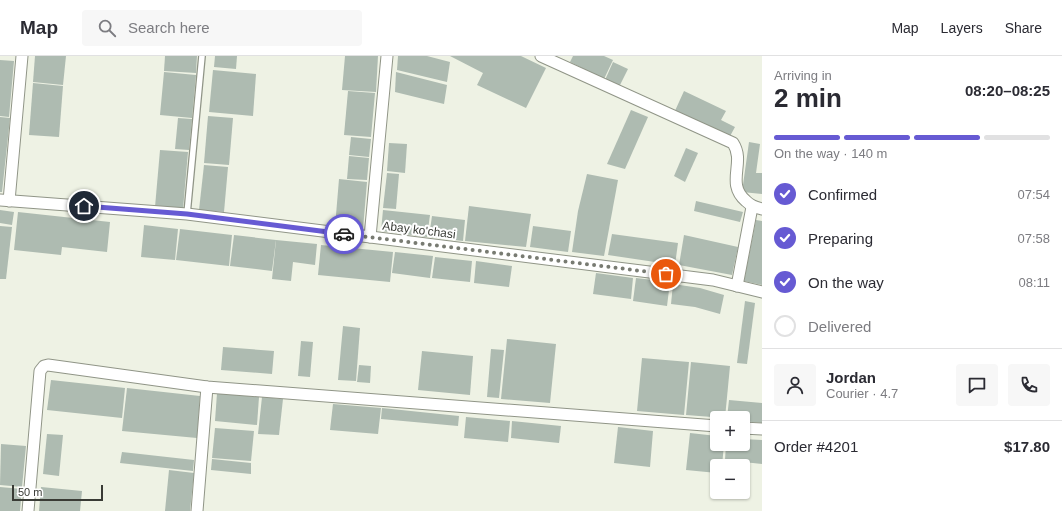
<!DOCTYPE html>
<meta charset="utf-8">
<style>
:root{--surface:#fff;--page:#f7f7f7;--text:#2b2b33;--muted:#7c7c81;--line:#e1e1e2;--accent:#665ad3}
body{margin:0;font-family:Arial,sans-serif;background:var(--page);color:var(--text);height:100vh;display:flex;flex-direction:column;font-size:15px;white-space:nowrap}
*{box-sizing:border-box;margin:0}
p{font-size:13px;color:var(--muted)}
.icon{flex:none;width:22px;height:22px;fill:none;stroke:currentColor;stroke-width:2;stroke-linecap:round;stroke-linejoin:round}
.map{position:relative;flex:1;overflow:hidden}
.sheet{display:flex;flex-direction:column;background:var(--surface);width:300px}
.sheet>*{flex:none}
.buttons{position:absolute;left:710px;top:355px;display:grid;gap:8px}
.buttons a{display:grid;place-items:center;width:40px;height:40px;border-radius:4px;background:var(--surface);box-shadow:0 1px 3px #0004;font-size:20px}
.scale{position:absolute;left:12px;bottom:10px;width:91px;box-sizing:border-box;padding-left:4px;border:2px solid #393b35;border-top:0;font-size:11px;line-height:14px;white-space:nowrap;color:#393b35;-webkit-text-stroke:3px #fff;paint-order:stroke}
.pin{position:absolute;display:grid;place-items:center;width:34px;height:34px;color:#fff;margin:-17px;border:2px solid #fff;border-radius:50%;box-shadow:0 1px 4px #0007}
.courier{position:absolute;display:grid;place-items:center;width:40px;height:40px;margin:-20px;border:3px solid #665ad3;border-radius:50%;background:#fff;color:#222;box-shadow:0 1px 5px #0007}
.overview em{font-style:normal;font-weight:800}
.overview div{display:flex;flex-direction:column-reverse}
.overview{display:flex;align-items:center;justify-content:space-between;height:68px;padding:0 12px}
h1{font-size:26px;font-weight:800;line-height:30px}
.bar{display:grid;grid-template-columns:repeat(4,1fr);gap:6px 4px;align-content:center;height:48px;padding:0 12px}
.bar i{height:5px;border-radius:3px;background:var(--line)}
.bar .active{background:var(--accent)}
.bar p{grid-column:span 4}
.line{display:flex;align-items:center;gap:10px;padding:0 12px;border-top:1px solid var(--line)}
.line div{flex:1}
.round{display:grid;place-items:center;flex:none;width:42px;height:42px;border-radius:4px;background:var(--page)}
ol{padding:0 12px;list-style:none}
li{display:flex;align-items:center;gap:12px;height:44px}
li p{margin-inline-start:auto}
li .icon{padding:4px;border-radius:50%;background:var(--accent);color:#fff;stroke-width:4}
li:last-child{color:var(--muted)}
li i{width:22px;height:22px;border:2px solid var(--line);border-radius:50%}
header{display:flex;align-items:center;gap:24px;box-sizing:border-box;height:56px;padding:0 20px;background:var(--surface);border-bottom:1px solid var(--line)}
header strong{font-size:19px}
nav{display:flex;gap:22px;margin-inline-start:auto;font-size:14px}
.search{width:280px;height:36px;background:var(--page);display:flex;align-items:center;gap:10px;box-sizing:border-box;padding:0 14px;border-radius:4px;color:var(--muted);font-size:15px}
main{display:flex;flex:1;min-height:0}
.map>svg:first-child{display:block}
.building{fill:#aebbb1}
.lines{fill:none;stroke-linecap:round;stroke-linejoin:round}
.lane-casing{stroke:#909587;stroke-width:8}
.street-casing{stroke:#909587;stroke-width:13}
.lane{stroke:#fff;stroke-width:5.5}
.street{stroke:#fff;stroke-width:11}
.done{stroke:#787b72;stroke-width:4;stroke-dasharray:0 7.2}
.route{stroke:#665ad3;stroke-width:5}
.labels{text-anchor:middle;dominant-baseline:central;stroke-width:4;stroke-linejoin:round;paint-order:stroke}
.street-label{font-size:12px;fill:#393b35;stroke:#fff}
</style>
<header>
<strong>Map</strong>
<div class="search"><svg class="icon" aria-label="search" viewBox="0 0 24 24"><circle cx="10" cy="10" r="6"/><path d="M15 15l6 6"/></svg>Search here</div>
<nav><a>Map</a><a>Layers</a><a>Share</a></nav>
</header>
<main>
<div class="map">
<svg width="762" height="455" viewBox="0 0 762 455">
<rect width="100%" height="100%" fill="#eef2e4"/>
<g class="building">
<polygon points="35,0 66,0 63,29 33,26"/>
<polygon points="165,0 197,0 196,17 164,15"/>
<polygon points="215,0 237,0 236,13 214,11"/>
<polygon points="345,0 378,0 376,36 342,34"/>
<polygon points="398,0 427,0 450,6 447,26 397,14"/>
<polygon points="450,0 521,0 546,12 526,52 477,29 483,17"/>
<polygon points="573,0 604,0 613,4 604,23 570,6"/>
<polygon points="0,4 14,5 9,61 0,60"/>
<polygon points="613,6 628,13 619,31 605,24"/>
<polygon points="213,14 256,18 253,60 209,56"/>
<polygon points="164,16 196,19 192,62 160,59"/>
<polygon points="396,16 447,29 444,48 395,36"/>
<polygon points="33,27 63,30 59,81 29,79"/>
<polygon points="348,35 375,37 371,81 344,79"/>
<polygon points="684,35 726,55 721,64 735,71 729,82 674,57"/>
<polygon points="631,54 648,61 625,113 607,108"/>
<polygon points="208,60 233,62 229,109 204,107"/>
<polygon points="0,61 10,62 2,136 0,136"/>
<polygon points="178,62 192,63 189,94 175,93"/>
<polygon points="351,81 371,83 369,101 349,99"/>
<polygon points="749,86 760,88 756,117 762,117 762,138 742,136"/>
<polygon points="389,87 407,88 405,117 387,115"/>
<polygon points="686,92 698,97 685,126 674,120"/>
<polygon points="160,94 188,96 183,153 155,151"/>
<polygon points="349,100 369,102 367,124 347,123"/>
<polygon points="204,109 228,111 224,156 199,154"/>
<polygon points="387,117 399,118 396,153 383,152"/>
<polygon points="587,118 618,124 604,200 572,196 578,155"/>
<polygon points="339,123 367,126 363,173 335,171"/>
<polygon points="696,145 743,156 740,166 694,155"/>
<polygon points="469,150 531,158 526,191 465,185"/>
<polygon points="0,154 14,156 12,169 0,167"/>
<polygon points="383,154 430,159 427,181 381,175"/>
<polygon points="18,156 110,166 107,196 62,191 61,199 14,194"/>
<polygon points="432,160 465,164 463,185 429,181"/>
<polygon points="756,164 762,165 762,229 744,225"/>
<polygon points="144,169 178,173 175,204 141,201"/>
<polygon points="0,170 12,171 6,223 0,223"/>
<polygon points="533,170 571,175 568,196 530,191"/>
<polygon points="180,173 232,179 229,210 176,204"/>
<polygon points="612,178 678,187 675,209 608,199"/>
<polygon points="234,179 276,184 272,215 230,210"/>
<polygon points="684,179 738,191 732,219 679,209"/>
<polygon points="276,184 317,188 315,209 293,206 291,225 272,223"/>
<polygon points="321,189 393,196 390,226 318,219"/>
<polygon points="395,196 433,200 430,222 392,217"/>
<polygon points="435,201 472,205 470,226 432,222"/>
<polygon points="476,205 512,210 509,231 474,227"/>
<polygon points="596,217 633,222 631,243 593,238"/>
<polygon points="636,222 670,226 667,250 633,245"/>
<polygon points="673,228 700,232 724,239 720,258 695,251 671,248"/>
<polygon points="745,245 755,247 747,308 737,307"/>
<polygon points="343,270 360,272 356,325 338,324"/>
<polygon points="507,283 556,288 550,347 501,343"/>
<polygon points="301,285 313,286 310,321 298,320"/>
<polygon points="223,291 274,295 272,318 221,314"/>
<polygon points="491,293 504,294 499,342 487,341"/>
<polygon points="422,295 473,300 470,339 418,334"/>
<polygon points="642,302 689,306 684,359 637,355"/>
<polygon points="691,306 730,310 725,362 686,359"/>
<polygon points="359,309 371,310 370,327 357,326"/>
<polygon points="51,324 125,332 122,362 47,354"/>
<polygon points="127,332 200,340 197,382 122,375"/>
<polygon points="217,337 259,341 257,369 215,365"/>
<polygon points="262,341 283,343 279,379 258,378"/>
<polygon points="729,344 762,347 762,367 743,365 743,362 727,362"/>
<polygon points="333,348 381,352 378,378 330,374"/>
<polygon points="382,352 459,360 458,370 381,363"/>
<polygon points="466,361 510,365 508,386 464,382"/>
<polygon points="512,365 561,370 559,387 511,382"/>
<polygon points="618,371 653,375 650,411 614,407"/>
<polygon points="215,372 254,375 251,405 212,402"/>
<polygon points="690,377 717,380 717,388 724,388 722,410 717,410 717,417 686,414"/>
<polygon points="47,378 63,379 59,420 43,418"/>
<polygon points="743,383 762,384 762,408 725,404 726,388 743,388"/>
<polygon points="1,388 26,390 22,431 0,429"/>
<polygon points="122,396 194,404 193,415 120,407"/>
<polygon points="212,403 251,407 251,418 211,414"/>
<polygon points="169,414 194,417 190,455 165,455"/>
<polygon points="0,431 22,433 20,455 0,455"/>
<polygon points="41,431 82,435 80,455 39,455"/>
</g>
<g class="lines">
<defs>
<polyline id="lane" points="187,158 202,0"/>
<g id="street">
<path d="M541 0 733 87C746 107 725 127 746 145 751 150 755 151 762 153"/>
<polyline points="0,144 187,158 713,224 762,236"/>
<polyline points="9,145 22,0"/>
<polyline points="370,181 387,0"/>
<polyline points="737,230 752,151"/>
<polyline points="743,372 762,373"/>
<polyline points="28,455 40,315 44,310 48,309 207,331 717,370"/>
<polyline points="197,455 207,331"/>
</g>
</defs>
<use href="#lane" class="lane-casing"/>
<use href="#street" class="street-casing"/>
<use href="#lane" class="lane"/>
<use href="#street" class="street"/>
</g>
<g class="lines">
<polyline class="done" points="344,178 666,218"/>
<polyline class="route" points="84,150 187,158 344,178"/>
</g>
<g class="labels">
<g class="street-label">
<text transform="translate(419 174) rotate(7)">Abay ko'chasi</text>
</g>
</g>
</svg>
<div class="buttons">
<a>+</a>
<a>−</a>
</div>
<div class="scale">50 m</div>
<div class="pin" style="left:666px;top:218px;background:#ea580c"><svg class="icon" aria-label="bag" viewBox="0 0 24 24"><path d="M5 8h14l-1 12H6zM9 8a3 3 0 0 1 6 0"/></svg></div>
<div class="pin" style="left:84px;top:150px;background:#1f2937"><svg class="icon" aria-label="home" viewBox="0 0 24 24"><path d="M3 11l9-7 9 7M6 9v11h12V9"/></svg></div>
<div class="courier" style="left:344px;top:178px"><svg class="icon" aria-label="car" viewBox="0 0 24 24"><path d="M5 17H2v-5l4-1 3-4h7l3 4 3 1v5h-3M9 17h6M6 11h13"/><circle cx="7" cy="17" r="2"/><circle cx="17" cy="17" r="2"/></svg></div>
</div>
<section class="sheet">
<div class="overview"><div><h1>2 min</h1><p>Arriving in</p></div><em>08:20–08:25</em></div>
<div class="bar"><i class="active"></i><i class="active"></i><i class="active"></i><i></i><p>On the way · 140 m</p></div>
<ol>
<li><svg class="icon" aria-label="check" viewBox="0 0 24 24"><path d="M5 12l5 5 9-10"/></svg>Confirmed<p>07:54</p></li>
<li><svg class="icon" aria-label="check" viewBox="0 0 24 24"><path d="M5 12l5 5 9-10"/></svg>Preparing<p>07:58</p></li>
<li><svg class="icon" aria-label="check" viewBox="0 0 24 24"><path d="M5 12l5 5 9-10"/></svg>On the way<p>08:11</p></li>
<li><i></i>Delivered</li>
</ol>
<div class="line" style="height:72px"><a class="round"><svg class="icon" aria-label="person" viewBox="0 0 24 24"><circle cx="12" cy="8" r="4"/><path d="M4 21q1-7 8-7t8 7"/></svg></a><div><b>Jordan</b><p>Courier · 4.7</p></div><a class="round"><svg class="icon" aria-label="chat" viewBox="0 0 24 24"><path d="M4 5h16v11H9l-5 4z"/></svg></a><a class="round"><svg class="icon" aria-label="phone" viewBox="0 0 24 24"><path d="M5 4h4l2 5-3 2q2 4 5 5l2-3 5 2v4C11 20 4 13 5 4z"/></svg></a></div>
<div class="line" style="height:52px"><div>Order #4201</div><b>$17.80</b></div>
</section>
</main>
